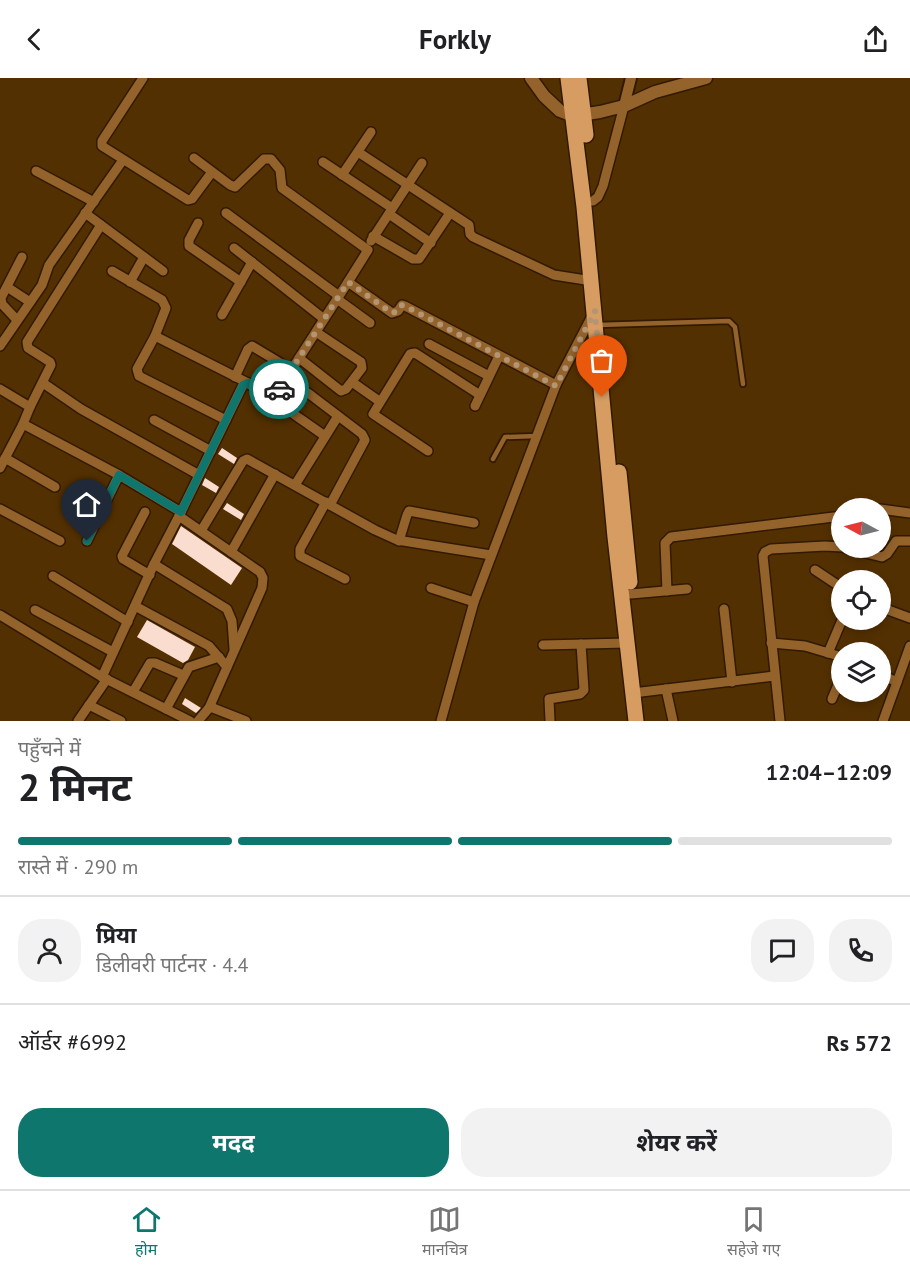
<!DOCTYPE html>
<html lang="hi">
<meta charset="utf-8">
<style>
:root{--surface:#fff;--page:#f2f2f2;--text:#202124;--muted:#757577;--line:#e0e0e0;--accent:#0f766e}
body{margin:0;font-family:"PT Sans","Noto Sans Devanagari",sans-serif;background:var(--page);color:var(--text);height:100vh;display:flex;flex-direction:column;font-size:22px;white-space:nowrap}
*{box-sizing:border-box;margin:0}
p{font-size:20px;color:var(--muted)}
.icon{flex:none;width:33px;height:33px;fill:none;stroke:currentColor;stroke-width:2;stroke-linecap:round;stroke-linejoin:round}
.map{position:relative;height:643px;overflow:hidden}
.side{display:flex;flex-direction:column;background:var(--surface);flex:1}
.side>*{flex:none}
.needle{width:39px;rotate:277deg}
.controls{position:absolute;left:831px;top:420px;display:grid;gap:12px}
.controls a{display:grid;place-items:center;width:60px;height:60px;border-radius:50%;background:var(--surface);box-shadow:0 3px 9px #0003;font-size:30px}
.pin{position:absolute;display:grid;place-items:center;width:51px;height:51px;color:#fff;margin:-62px -26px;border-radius:50% 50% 50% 0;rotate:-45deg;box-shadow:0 0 6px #0007}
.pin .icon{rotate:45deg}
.courier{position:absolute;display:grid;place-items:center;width:60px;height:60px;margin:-30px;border:4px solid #0f766e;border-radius:50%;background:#fff;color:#222;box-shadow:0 2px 8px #0007}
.summary em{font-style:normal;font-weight:700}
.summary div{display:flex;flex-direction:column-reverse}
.summary{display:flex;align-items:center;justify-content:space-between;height:102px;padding:0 18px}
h1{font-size:39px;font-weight:700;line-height:45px}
.bar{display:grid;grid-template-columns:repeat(4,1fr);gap:9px 6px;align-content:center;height:72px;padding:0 18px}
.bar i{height:8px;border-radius:4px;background:var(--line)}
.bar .active{background:var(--accent)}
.bar p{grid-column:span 4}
.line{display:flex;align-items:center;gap:15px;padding:0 18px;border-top:2px solid var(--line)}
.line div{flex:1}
.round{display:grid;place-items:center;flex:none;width:63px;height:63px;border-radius:24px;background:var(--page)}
.action{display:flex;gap:12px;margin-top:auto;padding:12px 18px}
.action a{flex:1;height:69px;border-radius:24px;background:var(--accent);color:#fff;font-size:24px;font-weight:700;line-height:69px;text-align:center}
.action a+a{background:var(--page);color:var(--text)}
header{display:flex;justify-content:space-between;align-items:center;height:78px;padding:0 18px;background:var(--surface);font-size:27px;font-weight:700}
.menu{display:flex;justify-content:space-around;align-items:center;height:84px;border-top:2px solid var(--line);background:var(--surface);font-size:16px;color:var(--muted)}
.menu a{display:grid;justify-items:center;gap:3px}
.menu .active{color:var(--accent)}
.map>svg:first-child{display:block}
.building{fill:#fbddd0}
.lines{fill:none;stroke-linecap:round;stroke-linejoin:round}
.service-casing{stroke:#321a00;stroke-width:8}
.minor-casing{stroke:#321a00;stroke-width:12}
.tertiary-casing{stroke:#321a00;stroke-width:14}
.secondary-casing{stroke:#321a00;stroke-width:15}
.trunk-casing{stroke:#321a00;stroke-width:18}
.service{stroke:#94632c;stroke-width:4.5}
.minor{stroke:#94632c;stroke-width:9}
.tertiary{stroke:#94632c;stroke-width:10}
.secondary{stroke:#94632c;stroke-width:12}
.trunk{stroke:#d69c62;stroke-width:15}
.done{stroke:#b39573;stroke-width:6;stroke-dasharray:0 10.8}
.route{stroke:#0f766e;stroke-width:8}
</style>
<header><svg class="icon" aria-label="back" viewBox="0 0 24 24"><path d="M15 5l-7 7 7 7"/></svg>Forkly<svg class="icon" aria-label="share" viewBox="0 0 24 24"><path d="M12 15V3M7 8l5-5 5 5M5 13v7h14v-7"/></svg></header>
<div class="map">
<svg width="910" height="643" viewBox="0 0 910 643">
<rect width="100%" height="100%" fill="#533001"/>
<g class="building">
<polygon points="222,370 237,380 234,386 218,376"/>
<polygon points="205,400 219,409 216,415 202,407"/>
<polygon points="227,425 244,436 241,442 223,431"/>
<polygon points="181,448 242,490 231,507 172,466"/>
<polygon points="147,542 195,569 188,582 183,585 137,559"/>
<polygon points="185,620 201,630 196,635 182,626"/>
</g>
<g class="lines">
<defs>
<g id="service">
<polyline points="598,247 729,243 735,249 743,306"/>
<polyline points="493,381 505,359 537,358"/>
</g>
<g id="minor">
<polyline points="143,0 102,63 102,68 188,122 192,121 212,94"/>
<polyline points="358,74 469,147 470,156 473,159 554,197 592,203"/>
<polyline points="194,80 230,107 235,109 264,81 271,81 280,92 282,110 368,172 348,204"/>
<polyline points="323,84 392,130"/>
<polyline points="36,93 94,124"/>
<polyline points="342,97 371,54"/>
<polyline points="593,123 598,119 603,108 624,28"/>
<polyline points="85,135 163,193"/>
<polyline points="226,135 339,218"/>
<polyline points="389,136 431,165"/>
<polyline points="198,145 189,162 189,168 241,204"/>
<polyline points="373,158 413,181 419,181 450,135"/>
<polyline points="371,163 422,85"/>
<polyline points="234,170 324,241"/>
<polyline points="112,193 162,222 166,230 155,258 137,291 139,298 226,342"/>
<polyline points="130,204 144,179"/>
<polyline points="7,209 30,224"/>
<polyline points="337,221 370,245"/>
<polyline points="222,237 252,184"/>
<polyline points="17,242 2,226 1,220 22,179"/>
<polyline points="155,258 248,305"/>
<polyline points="429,266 489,298"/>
<polyline points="0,268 42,207 49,187 123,82"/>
<polyline points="299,280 341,313 346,311 362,290 361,284 316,254"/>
<polyline points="235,299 248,271 252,268 292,292"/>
<polyline points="352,304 379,323"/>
<polyline points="43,305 81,331 199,397"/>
<polyline points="0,311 30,329 23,346 119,397 181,434 154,486 102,599 190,643"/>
<polyline points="308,315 362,356 365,362 330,427"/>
<polyline points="272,321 325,358"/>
<polyline points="475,328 499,278"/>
<polyline points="30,329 51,287 50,284 28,270 27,264 101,147"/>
<polyline points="154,342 211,373"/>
<polyline points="428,373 373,336 410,276 415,275 480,317"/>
<polyline points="5,380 55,409"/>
<polyline points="0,390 23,346"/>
<polyline points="295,407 338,338"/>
<polyline points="326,424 300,471 300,478 345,501"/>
<polyline points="0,431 60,463"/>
<polyline points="880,431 910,435"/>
<polyline points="145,434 122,478 123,481 150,497"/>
<polyline points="181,434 243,307 248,305 269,320 274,319 348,204 392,235 398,233 402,227 405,228 556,307"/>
<polyline points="179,438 260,494 263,500 262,510 209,630"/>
<polyline points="201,453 243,383 247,381 375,452 397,462 491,477"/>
<polyline points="87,463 119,397"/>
<polyline points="399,463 407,437 409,433 474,445"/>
<polyline points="845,470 882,479 887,476 896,463 910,463"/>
<polyline points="231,474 275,396"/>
<polyline points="154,486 227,531 232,543 234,571"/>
<polyline points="815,492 842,510"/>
<polyline points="53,498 128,544"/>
<polyline points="431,510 474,524"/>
<polyline points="667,513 665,465 671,459 842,438"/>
<polyline points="631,516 687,511"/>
<polyline points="135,528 209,568 227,589"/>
<polyline points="880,529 910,540"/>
<polyline points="724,531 732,604"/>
<polyline points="35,532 113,574"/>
<polyline points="0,537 102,599"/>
<polyline points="771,565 805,568 842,579"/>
<polyline points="543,567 627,565"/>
<polyline points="828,575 842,542"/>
<polyline points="880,596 897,604"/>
<polyline points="666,611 673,643"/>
<polyline points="133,614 150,585 155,585 183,597"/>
<polyline points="633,615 774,598"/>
<polyline points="832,621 842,597"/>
<polyline points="89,627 121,643"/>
<polyline points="166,631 189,589 219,579"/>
<polyline points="78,643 107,601"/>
<polyline points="198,643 209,630 213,630 246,643"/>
<polyline points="441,643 474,524 556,307 592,238"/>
<polyline points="550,643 549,621 580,616 584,612 581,566"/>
<polyline points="780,643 763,478 765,474 771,471 825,468 842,469"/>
<polyline points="883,643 910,568"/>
</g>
<polyline id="tertiary" points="624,28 631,0"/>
<polyline id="secondary" points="531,0 544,18 560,33 573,38 600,34 624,28 655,14 706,0"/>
<g id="trunk">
<polyline points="568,0 584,129 615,459 636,643"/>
<polyline points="579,0 586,57"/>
<polyline points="619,394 630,504"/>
</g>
</defs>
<use href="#service" class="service-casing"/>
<use href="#minor" class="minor-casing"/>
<use href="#tertiary" class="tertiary-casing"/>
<use href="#secondary" class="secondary-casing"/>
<use href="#trunk" class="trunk-casing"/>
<use href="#service" class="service"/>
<use href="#minor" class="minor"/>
<use href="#tertiary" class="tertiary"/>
<use href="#secondary" class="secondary"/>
<use href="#trunk" class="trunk"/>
</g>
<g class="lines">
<polyline class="done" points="279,311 348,204 392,235 398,233 402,227 405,228 556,308 595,233 602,319"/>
<polyline class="route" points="87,463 119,397 181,434 243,307 248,305 272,321 279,311"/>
</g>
</svg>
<div class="controls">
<a><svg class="needle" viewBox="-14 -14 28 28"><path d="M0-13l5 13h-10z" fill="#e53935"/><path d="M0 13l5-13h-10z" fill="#757577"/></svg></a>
<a><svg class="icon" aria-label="locate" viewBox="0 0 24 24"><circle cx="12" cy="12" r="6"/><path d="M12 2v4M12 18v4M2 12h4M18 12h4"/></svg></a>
<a><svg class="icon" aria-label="layers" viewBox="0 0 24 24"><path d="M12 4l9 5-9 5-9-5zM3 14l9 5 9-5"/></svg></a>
</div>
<div class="pin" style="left:602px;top:319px;background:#ea580c"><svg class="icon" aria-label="bag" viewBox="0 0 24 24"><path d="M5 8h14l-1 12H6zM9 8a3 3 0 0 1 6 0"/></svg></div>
<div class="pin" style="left:87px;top:463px;background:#1f2937"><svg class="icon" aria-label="home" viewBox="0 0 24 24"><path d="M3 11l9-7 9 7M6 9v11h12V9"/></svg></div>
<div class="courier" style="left:279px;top:311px"><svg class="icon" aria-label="car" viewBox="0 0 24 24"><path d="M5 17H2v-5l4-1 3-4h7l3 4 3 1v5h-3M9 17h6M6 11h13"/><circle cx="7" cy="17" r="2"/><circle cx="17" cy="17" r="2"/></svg></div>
</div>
<section class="side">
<div class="summary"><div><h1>2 मिनट</h1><p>पहुँचने में</p></div><em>12:04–12:09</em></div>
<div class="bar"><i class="active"></i><i class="active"></i><i class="active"></i><i></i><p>रास्ते में · 290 m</p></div>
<div class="line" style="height:108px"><a class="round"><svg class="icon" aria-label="person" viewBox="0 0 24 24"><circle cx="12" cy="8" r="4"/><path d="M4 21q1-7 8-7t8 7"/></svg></a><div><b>प्रिया</b><p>डिलीवरी पार्टनर · 4.4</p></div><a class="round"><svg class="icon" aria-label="chat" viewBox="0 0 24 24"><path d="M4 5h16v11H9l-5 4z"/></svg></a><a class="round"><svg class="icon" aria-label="phone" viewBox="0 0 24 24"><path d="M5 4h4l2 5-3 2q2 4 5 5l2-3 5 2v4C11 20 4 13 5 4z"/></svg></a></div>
<div class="line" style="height:78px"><div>ऑर्डर #6992</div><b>Rs 572</b></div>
<div class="action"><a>मदद</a><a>शेयर करें</a></div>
</section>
<nav class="menu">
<a class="active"><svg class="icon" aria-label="home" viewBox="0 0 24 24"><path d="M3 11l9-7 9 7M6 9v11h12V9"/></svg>होम</a>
<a><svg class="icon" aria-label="map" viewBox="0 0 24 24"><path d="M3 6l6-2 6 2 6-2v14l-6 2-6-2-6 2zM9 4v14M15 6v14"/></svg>मानचित्र</a>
<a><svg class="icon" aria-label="saved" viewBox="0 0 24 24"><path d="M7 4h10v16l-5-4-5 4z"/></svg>सहेजे गए</a>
</nav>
